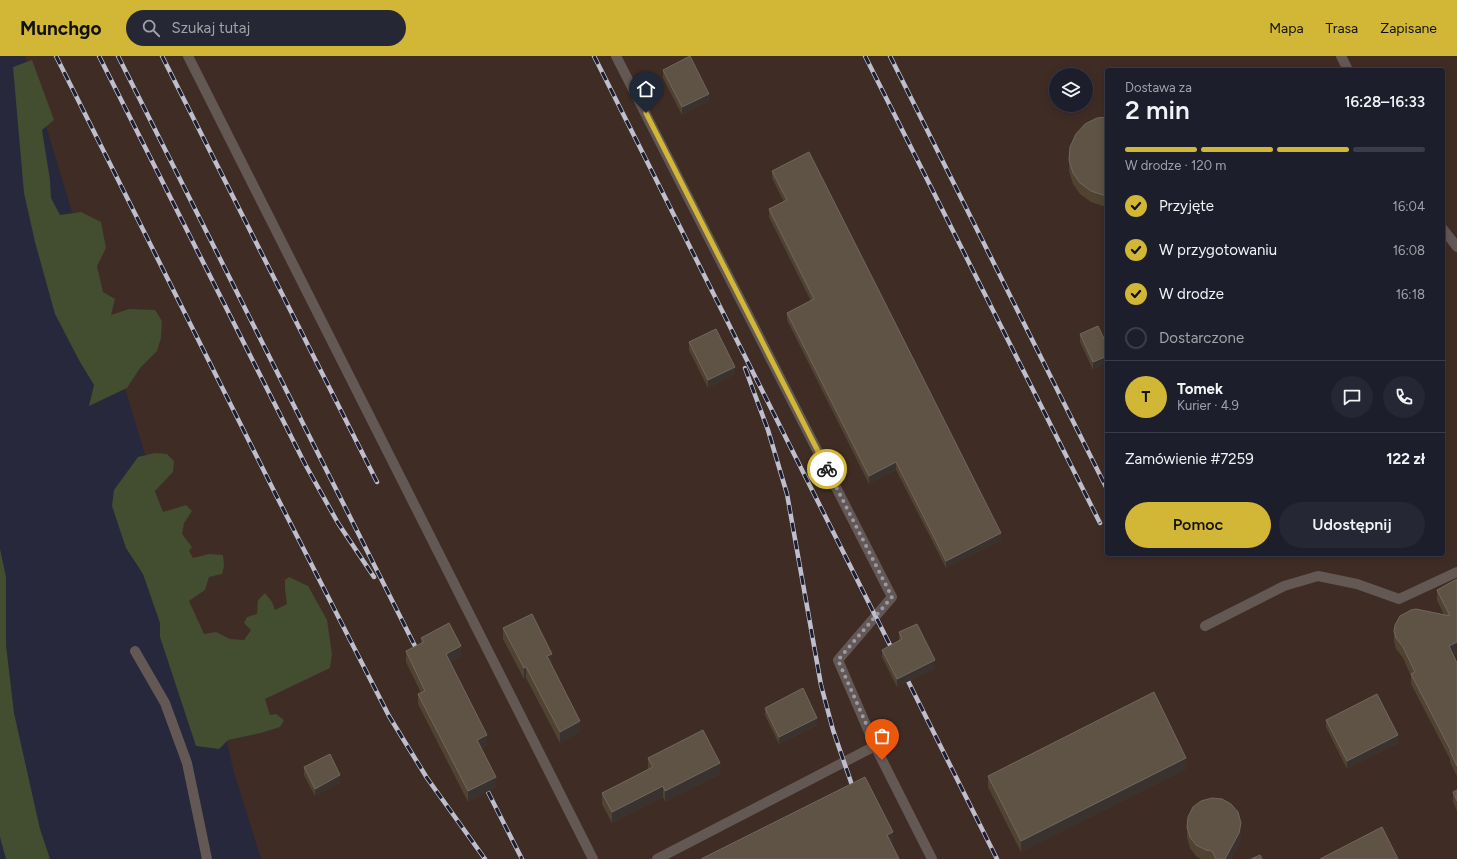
<!DOCTYPE html>
<html lang="pl">
<meta charset="utf-8">
<style>
:root{--surface:#1d1e2c;--page:#252734;--text:#f1f3f6;--muted:#a0a2a9;--line:#3b3c48;--accent:#d2b635}
body{margin:0;font-family:Figtree,sans-serif;background:var(--page);color:var(--text);height:100vh;display:flex;flex-direction:column;font-size:15px;white-space:nowrap}
*{box-sizing:border-box;margin:0}
p{font-size:13px;color:var(--muted)}
.icon{flex:none;width:22px;height:22px;fill:none;stroke:currentColor;stroke-width:2;stroke-linecap:round;stroke-linejoin:round}
.map{position:relative;flex:1;overflow:hidden}
.sheet{position:absolute;left:1105px;top:12px;width:340px;height:488px;display:flex;flex-direction:column;background:var(--surface);border-radius:4px;box-shadow:0 2px 10px #0003,0 0 0 1px var(--line)}
.sheet>*{flex:none}
.tools{position:absolute;left:1049px;top:12px;display:grid;gap:8px}
.tools a{display:grid;place-items:center;width:44px;height:44px;border-radius:50%;background:var(--surface);box-shadow:0 2px 10px #0003,0 0 0 1px var(--line);font-size:20px}
.pin{position:absolute;display:grid;place-items:center;width:34px;height:34px;color:#fff;margin:-41px -17px;border-radius:50% 50% 50% 0;rotate:-45deg;box-shadow:0 0 4px #0007}
.pin .icon{rotate:45deg}
.courier{position:absolute;display:grid;place-items:center;width:40px;height:40px;margin:-20px;border:3px solid #d2b635;border-radius:50%;background:#fff;color:#222;box-shadow:0 1px 5px #0007}
.head em{font-style:normal;font-weight:600}
.head div{display:flex;flex-direction:column-reverse}
.head{display:flex;align-items:center;justify-content:space-between;height:68px;padding:0 20px}
h1{font-size:26px;font-weight:600;line-height:30px}
.bar{display:grid;grid-template-columns:repeat(4,1fr);gap:6px 4px;align-content:center;height:48px;padding:0 20px}
.bar i{height:5px;border-radius:3px;background:var(--line)}
.bar .active{background:var(--accent)}
.bar p{grid-column:span 4}
.line{display:flex;align-items:center;gap:10px;padding:0 20px;border-top:1px solid var(--line)}
.line div{flex:1}
.round{display:grid;place-items:center;flex:none;width:42px;height:42px;border-radius:21px;background:var(--page)}
ol{padding:0 20px;list-style:none}
li{display:flex;align-items:center;gap:12px;height:44px}
li p{margin-inline-start:auto}
li .icon{padding:4px;border-radius:50%;background:var(--accent);color:#111;stroke-width:4}
li:last-child{color:var(--muted)}
li i{width:22px;height:22px;border:2px solid var(--line);border-radius:50%}
.button{display:flex;gap:8px;margin-top:auto;padding:8px 20px}
.button a{flex:1;height:46px;border-radius:24px;background:var(--accent);color:#111;font-size:16px;font-weight:600;line-height:46px;text-align:center}
.button a+a{background:var(--page);color:var(--text)}
header{display:flex;align-items:center;gap:24px;box-sizing:border-box;height:56px;padding:0 20px;background:var(--accent);color:#111}
header strong{font-size:19px}
nav{display:flex;gap:22px;margin-inline-start:auto;font-size:14px}
.search{width:280px;height:36px;background:var(--page);display:flex;align-items:center;gap:10px;box-sizing:border-box;padding:0 14px;border-radius:22px;color:var(--muted);font-size:15px}
.map>svg:first-child{display:block}
.industrial{fill:#3f2c25;fill-rule:evenodd}
.green{fill:#434d2f}
.lines{fill:none;stroke-linecap:round;stroke-linejoin:round}
.lane{stroke:#645855;stroke-width:10}
.rail-casing{stroke:#bebecc;stroke-width:4.5}
.rail{stroke:#1e1e31;stroke-width:3;stroke-dasharray:9;stroke-linecap:butt}
.wall{fill:#504332}
.shaded-wall{fill:#3a322e}
.building{fill:#5e5345;stroke:#71675e}
.done{stroke:#9999a9;stroke-width:4;stroke-dasharray:0 7.2}
.route{stroke:#d2b635;stroke-width:5}
</style>
<header>
<strong>Munchgo</strong>
<div class="search"><svg class="icon" aria-label="search" viewBox="0 0 24 24"><circle cx="10" cy="10" r="6"/><path d="M15 15l6 6"/></svg>Szukaj tutaj</div>
<nav><a>Mapa</a><a>Trasa</a><a>Zapisane</a></nav>
</header>
<div class="map">
<svg width="1457" height="803" viewBox="0 0 1457 803">
<rect width="100%" height="100%" fill="#27283b"/>
<path class="industrial" d="M25 0H1457V803H261L233 713 224 673 192 555ZM1107 14H1443V498H1107ZM1056 19H1086V49H1056Z"/>
<g class="green">
<polygon points="32,4 54,64 42,74 50,124 51,142 60,159 81,156 101,166 106,192 97,210 103,236 115,243 111,259 129,253 155,254 162,265 161,282 157,295 140,312 127,332 89,350 94,329 80,306 55,258 35,186 24,137 13,11"/>
<polygon points="155,397 167,398 174,405 173,416 155,435 163,456 186,449 192,455 184,467 182,478 192,491 189,495 193,502 209,498 223,499 224,510 222,518 209,521 205,534 189,545 204,578 216,576 230,583 244,584 251,574 244,567 247,561 257,558 258,544 265,537 272,546 275,554 287,548 285,533 285,524 289,521 308,530 327,564 332,598 330,612 265,643 270,659 276,658 284,664 280,671 261,677 228,684 219,693 196,690 160,581 160,567 143,518 126,492 112,450 114,434 138,401"/>
<polygon points="0,493 6,521 6,589 14,657 40,773 50,803 6,803 0,781"/>
</g>
<g class="lines">
<g class="lane">
<polyline points="188,0 593,803"/>
<polyline points="616,0 892,541 838,604 875,690 932,803"/>
<polyline points="1341,0 1348,14"/>
<polyline points="1443,173 1457,191"/>
<polyline points="1205,570 1284,530 1318,520 1357,528 1399,543 1457,516"/>
<polyline points="135,595 165,647 187,707 207,803"/>
<polyline points="657,803 875,690"/>
</g>
<defs>
<g id="rail">
<polyline points="56,0 276,439 389,660 427,722 485,803"/>
<polyline points="99,0 305,408 338,467 374,521"/>
<polyline points="118,0 420,600"/>
<polyline points="162,0 377,426"/>
<polyline points="594,0 895,599"/>
<polyline points="865,0 1100,467"/>
<polyline points="890,0 1107,433"/>
<polyline points="745,312 768,374 787,438 821,629 833,674 853,732"/>
<polyline points="903,615 997,803"/>
<polyline points="488,736 522,803"/>
</g>
</defs>
<use href="#rail" class="rail-casing"/>
<use href="#rail" class="rail"/>
</g>
<g class="wall">
<polygon points="663,14 709,45 682,59 663,22"/>
<polygon points="1107,61 1107,150 1103,150 1091,146 1080,138 1073,128 1069,115 1069,104"/>
<polygon points="772,115 1001,484 946,512 896,414 869,428 787,264 787,257 811,245 769,161 769,153 784,146 772,122"/>
<polygon points="1080,278 1107,289 1093,314 1080,286"/>
<polygon points="689,286 735,318 708,332 689,294"/>
<polygon points="1457,523 1457,597 1453,599 1457,607 1457,720 1450,706 1450,703 1411,628 1411,620 1403,602 1396,593 1394,585 1394,575 1444,559 1437,544 1437,534"/>
<polygon points="503,572 552,609 580,676 560,687 526,622 524,623 503,583"/>
<polygon points="899,576 935,612 897,631 882,601 882,594 899,585"/>
<polygon points="421,582 461,601 450,606 487,689 481,692 496,731 468,746 418,648 418,638 421,637 406,606 406,595 421,587"/>
<polygon points="765,652 817,669 779,688 765,659"/>
<polygon points="1326,664 1398,687 1347,713 1326,671"/>
<polygon points="648,702 720,718 665,746 663,741 612,767 602,748 602,737 648,713"/>
<polygon points="304,711 340,727 315,740 304,719"/>
<polygon points="1186,713 1021,796 988,731 988,720"/>
<polygon points="1457,734 1457,755 1453,746 1453,736"/>
<polygon points="1187,771 1241,778 1239,788 1231,803 1201,803 1196,800 1190,792 1187,782"/>
</g>
<g class="shaded-wall">
<polygon points="709,38 709,45 682,59 682,51"/>
<polygon points="1107,300 1107,307 1093,314 1093,306"/>
<polygon points="735,311 735,318 708,332 708,324"/>
<polygon points="896,406 896,414 869,428 869,420"/>
<polygon points="1001,477 1001,484 946,512 946,505"/>
<polygon points="1457,586 1457,597 1449,601 1449,590"/>
<polygon points="461,590 461,601 446,608 446,598"/>
<polygon points="552,598 552,609 547,600"/>
<polygon points="935,604 935,612 897,631 897,623"/>
<polygon points="526,611 526,622 524,623 524,612"/>
<polygon points="817,662 817,669 779,688 779,681"/>
<polygon points="580,665 580,676 560,687 560,676"/>
<polygon points="487,679 487,689 477,694 477,684"/>
<polygon points="1398,679 1398,687 1347,713 1347,705"/>
<polygon points="1186,702 1186,713 1021,796 1021,785"/>
<polygon points="720,707 720,718 665,746 665,735"/>
<polygon points="340,719 340,727 315,740 315,733"/>
<polygon points="496,721 496,731 468,746 468,735"/>
<polygon points="663,730 663,741 612,767 612,756"/>
<polygon points="1241,767 1241,778 1239,788 1231,803 1225,803"/>
<polygon points="893,776 893,787 887,790 887,779"/>
</g>
<g class="building">
<polygon points="690,0 709,38 682,51 663,14"/>
<polygon points="1107,61 1107,139 1103,139 1091,135 1080,127 1073,117 1069,104 1070,91 1076,78 1085,68 1097,62"/>
<polygon points="809,96 1001,477 946,505 896,406 869,420 787,257 814,243 769,153 787,144 772,115"/>
<polygon points="1098,270 1107,289 1107,300 1093,306 1080,278"/>
<polygon points="716,273 735,311 708,324 689,286"/>
<polygon points="1457,523 1457,586 1449,590 1457,607 1457,710 1450,695 1451,695 1411,618 1415,616 1403,591 1396,582 1394,575 1395,569 1400,560 1411,554 1416,553 1450,560 1437,534"/>
<polygon points="532,558 552,598 547,600 580,665 560,676 526,611 524,612 503,572"/>
<polygon points="449,567 461,590 446,598 487,679 477,684 496,721 468,735 418,638 425,635 406,595 424,586 421,582"/>
<polygon points="917,568 935,604 897,623 882,594 902,583 899,576"/>
<polygon points="803,632 817,662 779,681 765,652"/>
<polygon points="1154,636 1186,702 1021,785 988,720"/>
<polygon points="1377,638 1398,679 1347,705 1326,664"/>
<polygon points="703,674 720,707 665,735 663,730 612,756 602,737 653,711 648,702"/>
<polygon points="330,698 340,719 315,733 304,711"/>
<polygon points="865,721 893,776 887,779 899,803 701,803"/>
<polygon points="1457,734 1457,745 1453,736"/>
<polygon points="1212,742 1222,743 1231,748 1238,756 1241,767 1239,777 1225,803 1216,803 1212,795 1206,794 1196,789 1190,781 1187,771 1188,761 1193,751 1201,745"/>
<polygon points="1382,771 1398,803 1320,803"/>
<polygon points="1260,799 1262,803 1251,803"/>
</g>
<g class="lines">
<polyline class="done" points="827,413 892,541 838,604 882,704"/>
<polyline class="route" points="646,57 827,413"/>
</g>
</svg>
<div class="tools">
<a><svg class="icon" aria-label="layers" viewBox="0 0 24 24"><path d="M12 4l9 5-9 5-9-5zM3 14l9 5 9-5"/></svg></a>
</div>
<div class="pin" style="left:882px;top:704px;background:#ea580c"><svg class="icon" aria-label="bag" viewBox="0 0 24 24"><path d="M5 8h14l-1 12H6zM9 8a3 3 0 0 1 6 0"/></svg></div>
<div class="pin" style="left:646px;top:57px;background:#1f2937"><svg class="icon" aria-label="home" viewBox="0 0 24 24"><path d="M3 11l9-7 9 7M6 9v11h12V9"/></svg></div>
<div class="courier" style="left:827px;top:413px"><svg class="icon" aria-label="bike" viewBox="0 0 24 24"><circle cx="6" cy="16" r="4"/><circle cx="18" cy="16" r="4"/><path d="M6 16l4-8h5l3 8M10 8l3 8H6M13 5h3"/></svg></div>
<section class="sheet">
<div class="head"><div><h1>2 min</h1><p>Dostawa za</p></div><em>16:28–16:33</em></div>
<div class="bar"><i class="active"></i><i class="active"></i><i class="active"></i><i></i><p>W drodze · 120 m</p></div>
<ol>
<li><svg class="icon" aria-label="check" viewBox="0 0 24 24"><path d="M5 12l5 5 9-10"/></svg>Przyjęte<p>16:04</p></li>
<li><svg class="icon" aria-label="check" viewBox="0 0 24 24"><path d="M5 12l5 5 9-10"/></svg>W przygotowaniu<p>16:08</p></li>
<li><svg class="icon" aria-label="check" viewBox="0 0 24 24"><path d="M5 12l5 5 9-10"/></svg>W drodze<p>16:18</p></li>
<li><i></i>Dostarczone</li>
</ol>
<div class="line" style="height:72px"><b class="round" style="background:var(--accent);color:#111">T</b><div><b>Tomek</b><p>Kurier · 4.9</p></div><a class="round"><svg class="icon" aria-label="chat" viewBox="0 0 24 24"><path d="M4 5h16v11H9l-5 4z"/></svg></a><a class="round"><svg class="icon" aria-label="phone" viewBox="0 0 24 24"><path d="M5 4h4l2 5-3 2q2 4 5 5l2-3 5 2v4C11 20 4 13 5 4z"/></svg></a></div>
<div class="line" style="height:52px"><div>Zamówienie #7259</div><b>122 zł</b></div>
<div class="button"><a>Pomoc</a><a>Udostępnij</a></div>
</section>
</div>
